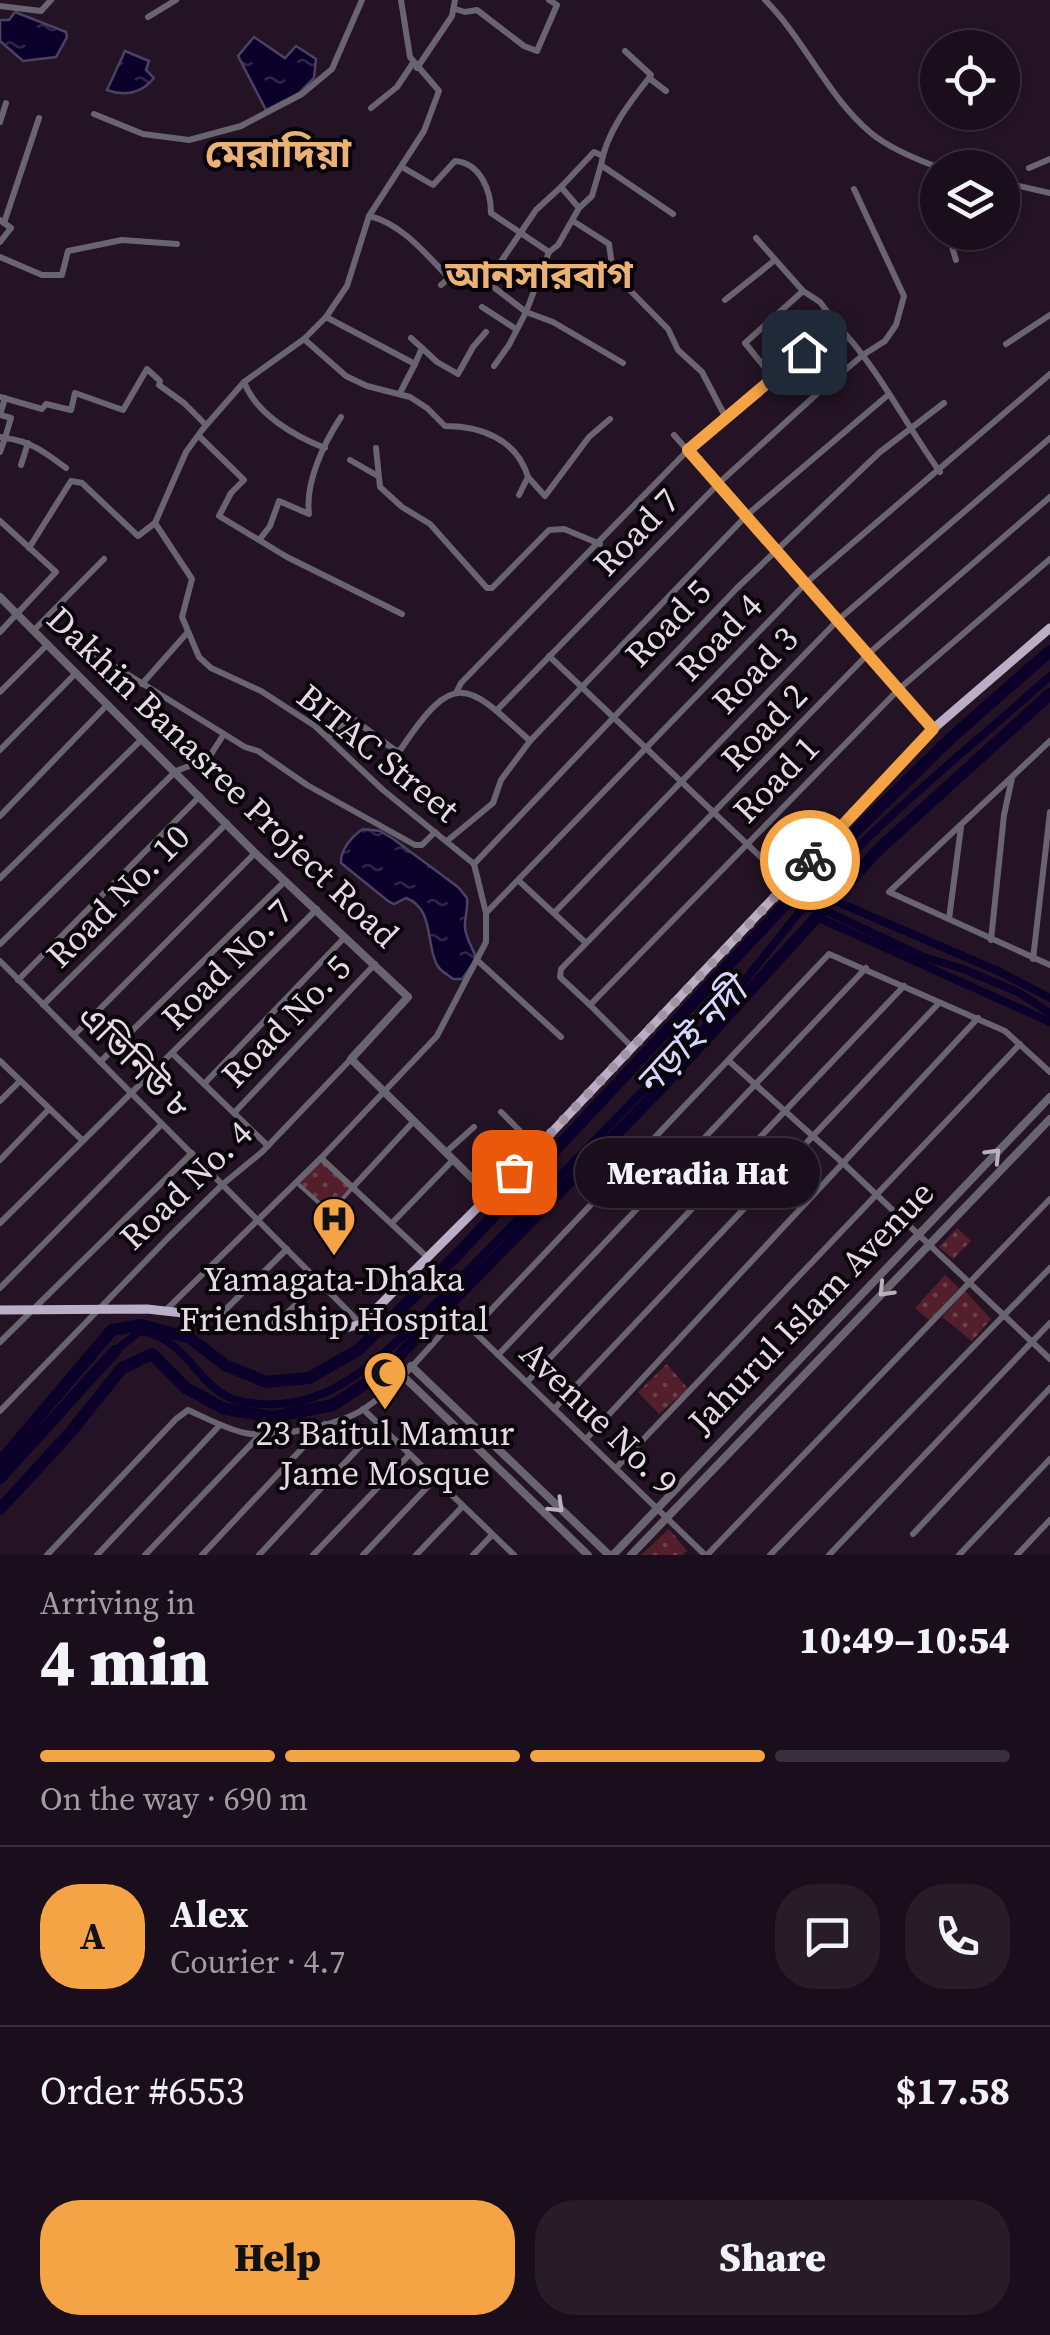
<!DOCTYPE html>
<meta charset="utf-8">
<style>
:root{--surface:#1b0e1c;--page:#281c29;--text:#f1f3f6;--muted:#a09ca3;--line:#392e3b;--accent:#f4a444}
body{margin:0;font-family:"Source Serif 4","Noto Sans Bengali",serif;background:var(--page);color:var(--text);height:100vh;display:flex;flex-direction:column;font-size:38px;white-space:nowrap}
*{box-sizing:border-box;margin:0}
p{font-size:32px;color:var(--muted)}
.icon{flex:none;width:55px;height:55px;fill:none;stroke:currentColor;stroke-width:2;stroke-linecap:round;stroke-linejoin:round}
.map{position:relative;height:1555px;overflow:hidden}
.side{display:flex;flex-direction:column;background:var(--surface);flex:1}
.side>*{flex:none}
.buttons{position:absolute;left:920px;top:30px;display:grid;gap:20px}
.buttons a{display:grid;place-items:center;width:100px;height:100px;border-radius:50%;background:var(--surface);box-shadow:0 2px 8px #0004,0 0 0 2px var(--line);font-size:50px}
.pin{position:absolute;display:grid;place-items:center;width:85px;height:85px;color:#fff;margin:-42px;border-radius:20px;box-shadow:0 5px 15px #0006}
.courier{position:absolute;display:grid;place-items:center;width:100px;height:100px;margin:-50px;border:8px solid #f4a444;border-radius:50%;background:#fff;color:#222;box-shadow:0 2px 12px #0007}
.bubble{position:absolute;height:70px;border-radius:35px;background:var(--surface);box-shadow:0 2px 8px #0004,0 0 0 2px var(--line);font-size:32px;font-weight:800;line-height:70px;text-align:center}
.head em{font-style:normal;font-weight:800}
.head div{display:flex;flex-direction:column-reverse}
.head{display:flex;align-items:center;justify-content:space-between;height:170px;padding:0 40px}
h1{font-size:65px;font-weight:800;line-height:75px}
.bar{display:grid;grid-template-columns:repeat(4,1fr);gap:15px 10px;align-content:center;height:120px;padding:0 40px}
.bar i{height:12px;border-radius:8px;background:var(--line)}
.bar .selected{background:var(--accent)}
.bar p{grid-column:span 4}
.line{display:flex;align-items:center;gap:25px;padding:0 40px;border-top:2px solid var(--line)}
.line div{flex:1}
.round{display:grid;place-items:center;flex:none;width:105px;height:105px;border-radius:40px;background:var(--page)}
.primary-button{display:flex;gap:20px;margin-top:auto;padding:20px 40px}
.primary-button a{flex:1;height:115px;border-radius:40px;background:var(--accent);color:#111;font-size:40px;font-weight:800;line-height:115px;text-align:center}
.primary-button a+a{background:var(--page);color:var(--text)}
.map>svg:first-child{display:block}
.park{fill:url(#park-dots)}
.water{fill:url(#water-ripples);stroke:#4c4163;stroke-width:2.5}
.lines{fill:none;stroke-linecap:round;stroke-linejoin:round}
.canal{stroke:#0a002a;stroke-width:8}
.river{stroke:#0a002a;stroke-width:12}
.pedestrian{stroke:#69646f;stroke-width:4}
.minor{stroke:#69646f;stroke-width:6}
.tertiary{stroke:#69646f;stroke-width:8}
.primary{stroke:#baafc7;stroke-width:9}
.oneway{stroke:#bbb1bd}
.done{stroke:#a394a3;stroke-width:10;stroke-dasharray:0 18}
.route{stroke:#f4a444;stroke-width:12}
.labels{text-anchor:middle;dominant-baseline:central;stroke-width:8;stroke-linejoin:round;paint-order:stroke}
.street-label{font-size:35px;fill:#e7dae7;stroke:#090409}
.poi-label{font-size:35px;fill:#e7dae7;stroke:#090409}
.neighbourhood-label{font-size:38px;font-weight:bold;fill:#eab277;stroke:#090409}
.water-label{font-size:38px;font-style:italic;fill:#d7d7ff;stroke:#090409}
.quarter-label{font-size:40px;font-weight:bold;fill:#eab277;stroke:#090409}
</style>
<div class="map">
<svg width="1050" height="1555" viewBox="0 0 1050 1555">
<defs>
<pattern id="park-dots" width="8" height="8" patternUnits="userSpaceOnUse" patternTransform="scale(2.5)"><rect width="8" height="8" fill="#541f2d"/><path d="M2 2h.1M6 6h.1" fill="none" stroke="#6d3f4b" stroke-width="1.8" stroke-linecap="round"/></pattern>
<pattern id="water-ripples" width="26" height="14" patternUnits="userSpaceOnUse" patternTransform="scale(2.5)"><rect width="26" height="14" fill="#0a002a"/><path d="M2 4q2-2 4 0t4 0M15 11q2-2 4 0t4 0" fill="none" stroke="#2e2549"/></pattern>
</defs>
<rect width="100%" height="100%" fill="#241325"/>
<g class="park">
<polygon points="321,1158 355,1188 330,1216 297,1183"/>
<polygon points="957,1228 971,1241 953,1259 939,1247"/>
<polygon points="945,1275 959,1288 929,1320 915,1308"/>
<polygon points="965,1291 991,1319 972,1341 942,1317"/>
<polygon points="667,1364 688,1389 659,1414 638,1392"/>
<polygon points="669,1529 687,1551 682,1555 641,1555"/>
</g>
<g class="water">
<polygon points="15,12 66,32 67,37 56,57 23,61 0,41 0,20 9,20"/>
<polygon points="254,37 285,58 296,46 316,59 314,78 299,93 266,110 238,56"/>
<path d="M125 51 149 61 146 70 154 78C142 93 125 97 107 90Z"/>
<path d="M363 829 380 831 392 838 458 887 467 898C469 909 462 923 466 933 473 959 484 950 462 979H453C447 974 439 971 436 963 426 940 433 908 406 898L394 904 388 901 341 863C340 850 352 836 363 829Z"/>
</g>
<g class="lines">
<g class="canal">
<polyline points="802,907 824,910 924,957 963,969 1018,992 1050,1013"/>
<polyline points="1050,998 998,971 833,900 817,917 1050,1022"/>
<path d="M115 1351 140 1331C170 1334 188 1361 207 1381 224 1399 237 1402 261 1404 326 1409 369 1367 414 1326L708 1024C754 973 792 916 840 866 905 798 980 739 1050 676"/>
</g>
<g class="river">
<polyline points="0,1462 112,1330 141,1325 190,1338 225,1365 266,1382 309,1378 358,1350 457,1255 834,852 952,737 1050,651"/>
<polyline points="0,1478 115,1351"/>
<polyline points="0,1509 69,1434 122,1368 152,1354 186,1388 225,1409 273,1417 333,1405 383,1372 660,1089 879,849 1050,694"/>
</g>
<polyline class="pedestrian" points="297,1183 330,1213 353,1187"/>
<g class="minor">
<polyline points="401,0 410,57 439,91 424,131 369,216 347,286 326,317 304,339 244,382 202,430 186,452 155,523 192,579 182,617 199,657 211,668 261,691 315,726 383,790 474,864"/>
<path d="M765 0C805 40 827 96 871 133 889 148 918 160 940 168"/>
<polyline points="0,6 41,11 51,0"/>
<polyline points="455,9 465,12 477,10 524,46 537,51 557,5 549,0"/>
<polyline points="148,17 176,0"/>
<polyline points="625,51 651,75 649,78"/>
<polyline points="417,68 452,16 455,0"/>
<path d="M666 91 649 78C629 103 606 133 601 165L673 214"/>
<polyline points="371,108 397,87 413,63"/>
<polyline points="94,114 143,134 189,140 241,126 302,94 332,69 362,0"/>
<polyline points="0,122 6,103"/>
<path d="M402 167 433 185 455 161C480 163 491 190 491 213L549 252 558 245 579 208 561 187 594 152 603 156"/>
<polyline points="1029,168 1050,159"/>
<polyline points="1002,182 1050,193"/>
<polyline points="579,208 592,196 601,165"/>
<path d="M369 216C401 223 427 255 449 278L441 285"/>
<polyline points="0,220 11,228 0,242"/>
<polyline points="573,221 609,244 613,273 668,329 678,350 702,372 727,420"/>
<polyline points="4,223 39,118"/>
<polyline points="756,238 803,291 820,302 837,325"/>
<polyline points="549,252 526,312 553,322 623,363"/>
<polyline points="0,257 42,275 62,275 68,251 122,240 177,244"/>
<polyline points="956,260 952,247 964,232"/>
<polyline points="725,300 775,260"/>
<polyline points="482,307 516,329"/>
<polyline points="326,317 415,364 400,393"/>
<polyline points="411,338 422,348 415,364"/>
<path d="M304 339 346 376 367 386 410 397 427 408 445 426C482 426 517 440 528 477L519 495"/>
<polyline points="1006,344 1050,315"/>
<polyline points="422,348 437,362 458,374 473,347 486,332"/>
<polyline points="494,366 509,345 526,312 487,282 536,210 561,187"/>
<polyline points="774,379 745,343 803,291"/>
<path d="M244 382C256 414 294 436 325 448"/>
<polyline points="0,397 42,409 46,404 71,410 75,393 123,410 147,369 160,381 159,385 184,403 206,425"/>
<path d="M5 398 0 415 11 418 5 438C31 441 46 453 66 468"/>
<polyline points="674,435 933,729"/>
<polyline points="199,436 244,480 231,493 219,516 287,557 402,614"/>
<polyline points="0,437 5,438 0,452"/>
<polyline points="376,448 380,487 402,507 430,524 487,588 492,588 549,530 564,529 600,544"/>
<polyline points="350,460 376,475"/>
<polyline points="21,465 28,443"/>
<polyline points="528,477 545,496 589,437 610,419"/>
<polyline points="0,521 56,572 0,632"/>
<path d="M260 539 270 526 279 501 309 514C305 482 324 443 341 417"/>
<polyline points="29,548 71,481 82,483 138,536 155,523"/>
<polyline points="43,622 245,747 258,751 307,785 415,845 422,845 435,832"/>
<polyline points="34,630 104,559"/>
<polyline points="549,656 788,883"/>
<polyline points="142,684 187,633"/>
<path d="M457 691 461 683 688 450 837 325C878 367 905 424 940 472"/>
<polyline points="0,692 48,644"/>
<polyline points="497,710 719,483 819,392 863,355 885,341 896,325 904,296 854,189"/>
<path d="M328 737 352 718 396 751 401 749C455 668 467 683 530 741L747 515 888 395"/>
<polyline points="1050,741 889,892 1050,965"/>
<polyline points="0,750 76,673"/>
<polyline points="0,816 108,704"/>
<polyline points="447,841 493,803 501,780 530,741"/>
<polyline points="474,864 737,588 880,452 944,403"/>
<polyline points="0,878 142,739"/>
<polyline points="519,881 586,943"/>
<polyline points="555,912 838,620 1050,438"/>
<polyline points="486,913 806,583 1050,374"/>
<polyline points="949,919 961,827"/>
<polyline points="991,940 1004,815 1012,778"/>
<polyline points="0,944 176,771 208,759 224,734"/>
<polyline points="1033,959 1050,812"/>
<polyline points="0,961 361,1324"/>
<polyline points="478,961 561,1037"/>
<polyline points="18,980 200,796"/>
<polyline points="43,1005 227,823"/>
<polyline points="590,1005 560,977 561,969 867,655 1050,497"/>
<polyline points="74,1035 255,853"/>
<polyline points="631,1046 590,1005 899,689 1050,559"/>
<polyline points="172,1053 268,1146"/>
<polyline points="0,1061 82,1140"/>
<polyline points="729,1061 844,1164 1050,1359"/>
<polyline points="100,1062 285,881"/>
<polyline points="204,1084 345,937"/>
<polyline points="0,1101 20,1081"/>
<polyline points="501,1112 537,1148"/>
<polyline points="234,1113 375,964"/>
<polyline points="445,1153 474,1127"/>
<polyline points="321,1158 427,1257"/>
<polyline points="0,1160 49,1109"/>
<polyline points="353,1187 413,1122"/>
<polyline points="0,1223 317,909"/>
<polyline points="392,1223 453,1160"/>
<polyline points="0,1288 162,1124"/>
<polyline points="165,1311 321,1158 437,1036 486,942 486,913 474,864"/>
<polyline points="219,1316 287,1249"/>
<polyline points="277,1323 319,1281"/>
<polyline points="472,1330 829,954 1005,1031 1050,1072"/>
<polyline points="0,1342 192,1153"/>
<polyline points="498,1355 866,968"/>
<polyline points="527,1382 904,986"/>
<polyline points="363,1409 514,1555"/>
<polyline points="554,1409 939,1003"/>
<polyline points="0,1411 169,1237 223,1184 262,1152 351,1059"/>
<polyline points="586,1439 978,1018"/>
<polyline points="616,1468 1020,1044"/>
<polyline points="913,1534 1050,1388"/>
<path d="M47 1555 176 1419 188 1410C206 1418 226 1429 245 1433 275 1439 339 1425 364 1409 400 1385 428 1347 458 1316L705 1555"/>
<polyline points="97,1555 220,1425"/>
<polyline points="145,1555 260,1435"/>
<polyline points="202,1555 325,1424"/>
<polyline points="259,1555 379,1426"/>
<polyline points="313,1555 409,1455"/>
<polyline points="363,1555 435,1479"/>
<polyline points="416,1555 463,1506"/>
<polyline points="473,1555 492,1535"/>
<polyline points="707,1555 1050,1199"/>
<polyline points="770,1555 1050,1268"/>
<polyline points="829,1555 1050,1323"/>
<polyline points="959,1555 1050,1459"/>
<polyline points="1017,1555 1050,1520"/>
</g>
<g class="tertiary">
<polyline points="0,597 255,853 408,997 351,1059 490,1196"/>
<polyline points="411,1366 609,1555"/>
<polyline points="402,1375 588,1555"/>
<polyline points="613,1555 1050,1097"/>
<polyline points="631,1555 1050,1119"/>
</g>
<polyline class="primary" points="0,1310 147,1309 338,1330 361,1324 537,1148 933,729 1050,628"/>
</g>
<defs><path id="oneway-chevron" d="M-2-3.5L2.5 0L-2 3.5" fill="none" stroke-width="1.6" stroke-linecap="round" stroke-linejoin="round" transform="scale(2.5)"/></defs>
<g class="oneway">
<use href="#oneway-chevron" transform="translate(994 1155) rotate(-46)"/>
<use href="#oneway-chevron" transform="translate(885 1290) rotate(134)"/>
<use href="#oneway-chevron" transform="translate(557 1506) rotate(44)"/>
</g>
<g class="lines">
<polyline class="done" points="514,1172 810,860"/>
<polyline class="route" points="804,352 688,450 933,729 810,860"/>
</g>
<defs>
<symbol id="hospital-pin" viewBox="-11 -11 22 30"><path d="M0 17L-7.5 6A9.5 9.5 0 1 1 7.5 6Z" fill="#f4a444" stroke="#090409"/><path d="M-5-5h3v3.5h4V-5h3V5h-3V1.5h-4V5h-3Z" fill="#111"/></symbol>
<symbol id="mosque-pin" viewBox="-11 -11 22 30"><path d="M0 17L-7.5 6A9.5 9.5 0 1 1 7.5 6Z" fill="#f4a444" stroke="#090409"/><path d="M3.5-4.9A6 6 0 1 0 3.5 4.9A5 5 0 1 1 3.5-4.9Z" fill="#111"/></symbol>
</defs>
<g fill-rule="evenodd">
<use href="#hospital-pin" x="309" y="1194" width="50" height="68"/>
<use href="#mosque-pin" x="360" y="1348" width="50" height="68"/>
</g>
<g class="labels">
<g class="street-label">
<text transform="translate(636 532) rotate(-46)">Road 7</text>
<text transform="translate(668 623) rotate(-46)">Road 5</text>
<text transform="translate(719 637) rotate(-46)">Road 4</text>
<text transform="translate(755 670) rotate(-46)">Road 3</text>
<text transform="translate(764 727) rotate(-46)">Road 2</text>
<text transform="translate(378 753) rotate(39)">BITAC Street</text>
<text transform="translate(223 777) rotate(44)">Dakhin Banasree Project Road</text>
<text transform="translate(776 779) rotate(-46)">Road 1</text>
<text transform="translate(118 896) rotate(-45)">Road No. 10</text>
<text transform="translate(227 964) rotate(-45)">Road No. 7</text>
<text transform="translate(286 1021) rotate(-46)">Road No. 5</text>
<text transform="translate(135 1061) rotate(45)">এভিনিউ ৮</text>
<text transform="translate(186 1185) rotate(-44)">Road No. 4</text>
<text transform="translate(811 1307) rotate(-46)">Jahurul Islam Avenue</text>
<text transform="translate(599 1418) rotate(44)">Avenue No. 9</text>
</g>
<g class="poi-label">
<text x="334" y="1279">Yamagata-Dhaka<tspan x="334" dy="40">Friendship Hospital</tspan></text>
<text x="385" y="1433">23 Baitul Mamur<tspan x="385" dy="40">Jame Mosque</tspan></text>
</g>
<g class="neighbourhood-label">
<text x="539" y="275">আনসারবাগ</text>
</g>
<g class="water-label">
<text transform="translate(691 1037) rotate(-47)">নড়াই নদী</text>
</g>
<g class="quarter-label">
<text x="278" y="153">মেরাদিয়া</text>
</g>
</g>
</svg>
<div class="buttons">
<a><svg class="icon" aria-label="locate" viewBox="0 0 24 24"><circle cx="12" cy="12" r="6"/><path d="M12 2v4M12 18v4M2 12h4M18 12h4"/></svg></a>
<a><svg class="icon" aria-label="layers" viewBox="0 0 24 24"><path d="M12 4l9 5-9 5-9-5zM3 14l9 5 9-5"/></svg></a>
</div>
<div class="pin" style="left:514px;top:1172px;background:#ea580c"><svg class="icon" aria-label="bag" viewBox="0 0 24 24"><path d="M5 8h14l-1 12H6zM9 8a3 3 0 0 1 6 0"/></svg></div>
<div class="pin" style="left:804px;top:352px;background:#1f2937"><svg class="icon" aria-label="home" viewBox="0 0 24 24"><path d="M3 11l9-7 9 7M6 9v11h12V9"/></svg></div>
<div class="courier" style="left:810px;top:860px"><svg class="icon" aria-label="bike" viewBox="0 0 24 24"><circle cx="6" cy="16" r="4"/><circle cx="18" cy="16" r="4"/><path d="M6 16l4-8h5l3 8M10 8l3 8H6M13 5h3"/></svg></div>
<div class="bubble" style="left:575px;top:1138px;width:245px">Meradia Hat</div>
</div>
<section class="side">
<div class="head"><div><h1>4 min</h1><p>Arriving in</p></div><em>10:49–10:54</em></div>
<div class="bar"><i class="selected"></i><i class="selected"></i><i class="selected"></i><i></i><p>On the way · 690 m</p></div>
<div class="line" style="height:180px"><b class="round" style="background:var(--accent);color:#111">A</b><div><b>Alex</b><p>Courier · 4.7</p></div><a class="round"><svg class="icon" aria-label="chat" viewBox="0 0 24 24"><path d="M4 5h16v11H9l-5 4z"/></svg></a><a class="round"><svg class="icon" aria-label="phone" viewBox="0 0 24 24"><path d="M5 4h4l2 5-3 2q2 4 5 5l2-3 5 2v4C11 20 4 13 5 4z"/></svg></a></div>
<div class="line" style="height:130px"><div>Order #6553</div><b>$17.58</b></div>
<div class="primary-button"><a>Help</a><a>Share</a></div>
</section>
